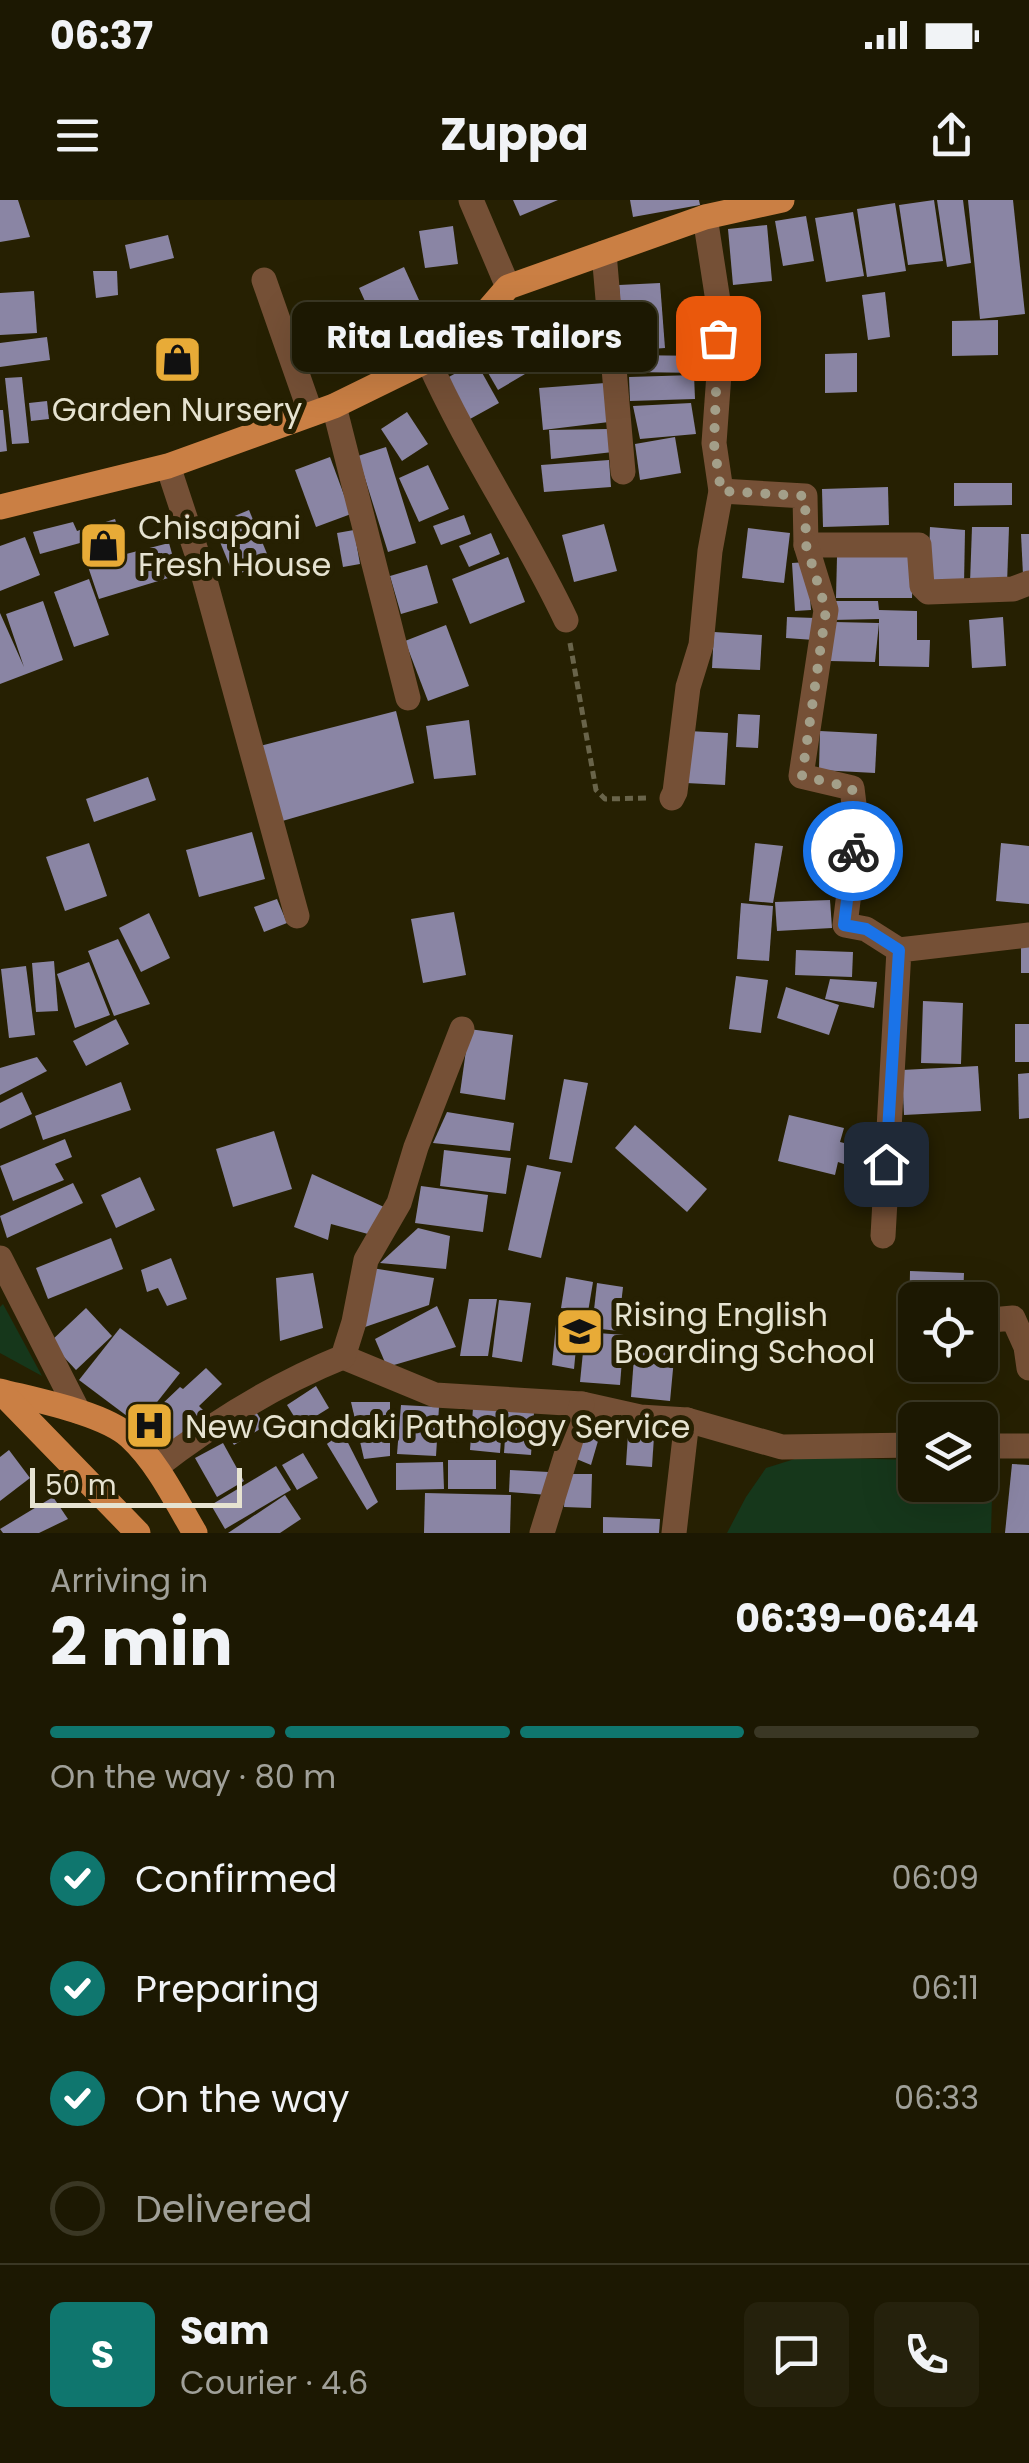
<!DOCTYPE html>
<meta charset="utf-8">
<style>
:root{--surface:#1c1802;--page:#25210c;--text:#f1f3f6;--muted:#a0a099;--line:#3a3724;--accent:#0f766e}
body{margin:0;font-family:Poppins,sans-serif;background:var(--page);color:var(--text);height:100vh;display:flex;flex-direction:column;font-size:38px;white-space:nowrap}
*{box-sizing:border-box;margin:0}
p{font-size:32px;color:var(--muted)}
.icon{flex:none;width:55px;height:55px;fill:none;stroke:currentColor;stroke-width:2;stroke-linecap:round;stroke-linejoin:round}
.map{position:relative;height:1333px;overflow:hidden}
.panel{display:flex;flex-direction:column;background:var(--surface);flex:1}
.panel>*{flex:none}
.tools{position:absolute;left:898px;top:1082px;display:grid;gap:20px}
.tools a{display:grid;place-items:center;width:100px;height:100px;border-radius:15px;background:var(--surface);box-shadow:0 10px 40px #0002,0 0 0 2px var(--line);font-size:50px}
.scale{position:absolute;left:30px;bottom:25px;width:212px;box-sizing:border-box;padding-left:10px;border:5px solid #e6e3d1;border-top:0;font-size:28px;line-height:35px;white-space:nowrap;color:#e6e3d1;-webkit-text-stroke:8px #262002;paint-order:stroke}
.pin{position:absolute;display:grid;place-items:center;width:85px;height:85px;color:#fff;margin:-42px;border-radius:20px;box-shadow:0 5px 15px #0006}
.courier{position:absolute;display:grid;place-items:center;width:100px;height:100px;margin:-50px;border:8px solid #1a73e8;border-radius:50%;background:#fff;color:#222;box-shadow:0 2px 12px #0007}
.bubble{position:absolute;height:70px;border-radius:15px;background:var(--surface);box-shadow:0 10px 40px #0002,0 0 0 2px var(--line);font-size:32px;font-weight:700;line-height:70px;text-align:center}
.head em{font-style:normal;font-weight:700}
.head div{display:flex;flex-direction:column-reverse}
.head{display:flex;align-items:center;justify-content:space-between;height:170px;padding:0 50px}
h1{font-size:65px;font-weight:700;line-height:75px}
.bar{display:grid;grid-template-columns:repeat(4,1fr);gap:15px 10px;align-content:center;height:120px;padding:0 50px}
.bar i{height:12px;border-radius:8px;background:var(--line)}
.bar .on{background:var(--accent)}
.bar p{grid-column:span 4}
.line{display:flex;align-items:center;gap:25px;padding:0 50px;border-top:2px solid var(--line)}
.line div{flex:1}
.round{display:grid;place-items:center;flex:none;width:105px;height:105px;border-radius:15px;background:var(--page)}
ol{padding:0 50px;list-style:none}
li{display:flex;align-items:center;gap:30px;height:110px}
li p{margin-inline-start:auto}
li .icon{padding:10px;border-radius:50%;background:var(--accent);color:#fff;stroke-width:4}
li:last-child{color:var(--muted)}
li i{width:55px;height:55px;border:5px solid var(--line);border-radius:50%}
.status{display:flex;justify-content:space-between;align-items:center;height:70px;padding:0 50px;background:var(--surface);direction:ltr}
.status svg{height:28px;fill:currentColor}
header{display:flex;justify-content:space-between;align-items:center;height:130px;padding:0 50px;background:var(--surface);font-size:45px;font-weight:700}
.map>svg:first-child{display:block}
.green{fill:#16371b}
.building{fill:#8a85a4}
.lines{fill:none;stroke-linecap:round;stroke-linejoin:round}
.path{stroke:#69644a;stroke-width:5;stroke-dasharray:8 5;stroke-linecap:butt}
.minor{stroke:#755036;stroke-width:25}
.major{stroke:#ca7f44;stroke-width:25}
.done{stroke:#a39f89;stroke-width:10;stroke-dasharray:0 18}
.route{stroke:#1a73e8;stroke-width:12}
.labels{text-anchor:middle;dominant-baseline:central;stroke-width:10;stroke-linejoin:round;paint-order:stroke}
.poi-label{font-size:32px;fill:#e6e3d1;stroke:#262002;text-anchor:start}
</style>
<div class="status"><b>06:37</b><svg viewBox="0 0 49 12"><path d="M0 12V9h3v3zM5 12V6h3v6zM10 12V3h3v9zM15 12V0h3v12zM26 1h20v11H26zM47 4h2v5h-2z"/></svg></div>
<header><svg class="icon" aria-label="menu" viewBox="0 0 24 24"><path d="M4 6h16M4 12h16M4 18h16"/></svg>Zuppa<svg class="icon" aria-label="share" viewBox="0 0 24 24"><path d="M12 15V3M7 8l5-5 5 5M5 13v7h14v-7"/></svg></header>
<div class="map">
<svg width="1029" height="1333" viewBox="0 0 1029 1333">
<rect width="100%" height="100%" fill="#262002"/>
<g class="green">
<polygon points="3,1104 42,1176 0,1153 0,1107"/>
<polygon points="801,1257 915,1260 915,1285 980,1285 980,1261 993,1261 991,1333 727,1333 746,1297 766,1268"/>
</g>
<g class="building">
<polygon points="0,0 18,0 30,37 0,42"/>
<polygon points="513,0 558,0 520,16"/>
<polygon points="630,0 699,0 700,5 633,17"/>
<polygon points="934,0 943,61 908,65 899,5"/>
<polygon points="937,0 963,0 971,63 947,67"/>
<polygon points="968,0 1013,0 1025,114 980,119"/>
<polygon points="895,3 906,71 867,77 857,9"/>
<polygon points="853,12 864,76 826,82 815,18"/>
<polygon points="806,16 814,61 783,66 775,21"/>
<polygon points="767,25 772,81 733,85 728,29"/>
<polygon points="453,26 458,64 425,68 419,31"/>
<polygon points="168,35 174,58 130,69 125,45"/>
<polygon points="404,67 429,122 384,143 359,88"/>
<polygon points="93,71 117,71 118,95 96,98"/>
<polygon points="660,83 665,148 624,151 619,85"/>
<polygon points="34,91 37,133 0,135 0,93"/>
<polygon points="885,92 890,137 868,140 862,95"/>
<polygon points="731,96 747,97 745,146 728,145"/>
<polygon points="333,105 354,158 307,172 289,119"/>
<polygon points="998,120 998,155 952,156 952,121"/>
<polygon points="47,137 50,160 0,167 0,143"/>
<polygon points="506,143 525,174 498,190 480,159"/>
<polygon points="857,153 857,192 825,193 825,154"/>
<polygon points="627,155 707,156 706,173 627,172"/>
<polygon points="476,162 499,203 470,219 447,178"/>
<polygon points="694,175 695,199 630,201 629,177"/>
<polygon points="22,177 29,243 12,244 5,178"/>
<polygon points="605,183 609,222 543,230 539,188"/>
<polygon points="47,201 49,219 31,221 29,203"/>
<polygon points="691,203 696,234 640,239 633,206"/>
<polygon points="0,210 3,210 7,251 0,252"/>
<polygon points="407,212 428,244 402,261 381,229"/>
<polygon points="608,229 613,252 551,259 549,230"/>
<polygon points="675,237 681,273 640,280 635,244"/>
<polygon points="386,247 416,343 388,352 358,256"/>
<polygon points="330,257 351,314 316,327 295,270"/>
<polygon points="609,260 611,287 544,292 541,265"/>
<polygon points="428,265 449,309 419,322 399,278"/>
<polygon points="954,283 1012,283 1012,305 954,306"/>
<polygon points="888,287 889,325 823,327 822,289"/>
<polygon points="249,310 270,361 234,376 213,325"/>
<polygon points="464,315 471,334 441,345 433,326"/>
<polygon points="115,319 126,354 169,343 178,375 99,399 80,343 40,354 33,332 73,322 77,331"/>
<polygon points="604,324 617,371 574,382 562,335"/>
<polygon points="930,327 965,330 964,385 928,384"/>
<polygon points="972,327 1009,327 1007,384 970,383"/>
<polygon points="748,328 790,333 784,383 742,378"/>
<polygon points="354,330 360,364 343,367 337,333"/>
<polygon points="491,333 500,354 469,367 459,346"/>
<polygon points="1021,334 1029,334 1029,375 1023,375"/>
<polygon points="25,337 40,375 0,391 0,346"/>
<polygon points="508,357 525,402 470,424 452,379"/>
<polygon points="837,357 913,357 912,398 836,398"/>
<polygon points="807,362 811,410 795,411 792,363"/>
<polygon points="427,365 438,403 401,414 390,376"/>
<polygon points="89,379 109,435 74,447 54,392"/>
<polygon points="43,401 63,460 0,484 0,413 24,467 6,414"/>
<polygon points="832,401 878,401 879,410 917,411 917,440 930,440 929,467 879,466 879,419 832,420"/>
<polygon points="787,417 815,418 814,440 786,438"/>
<polygon points="1003,417 1006,466 972,468 969,420"/>
<polygon points="834,422 879,423 875,462 829,461"/>
<polygon points="446,425 469,486 428,501 405,441"/>
<polygon points="714,432 762,435 760,470 712,468"/>
<polygon points="396,511 414,583 272,624 256,547"/>
<polygon points="738,514 760,515 758,548 736,547"/>
<polygon points="469,520 476,575 434,579 426,526"/>
<polygon points="688,531 728,533 725,585 686,583"/>
<polygon points="820,531 877,534 875,573 819,570"/>
<polygon points="148,577 156,600 94,622 86,599"/>
<polygon points="252,632 265,679 199,697 186,650"/>
<polygon points="89,643 107,696 65,711 46,657"/>
<polygon points="755,643 783,646 773,703 749,701"/>
<polygon points="1001,643 1029,646 1029,704 996,701"/>
<polygon points="277,699 287,723 264,732 254,707"/>
<polygon points="830,700 832,728 777,731 775,702"/>
<polygon points="741,703 773,706 769,761 737,759"/>
<polygon points="454,712 466,775 423,783 411,719"/>
<polygon points="149,713 170,758 141,772 119,728"/>
<polygon points="118,739 150,804 114,816 88,751"/>
<rect x="1021" y="747" width="8" height="26"/>
<polygon points="796,750 853,752 852,777 795,775"/>
<polygon points="54,761 58,811 36,812 32,763"/>
<polygon points="89,762 110,815 75,828 57,774"/>
<polygon points="26,766 35,835 9,838 1,769"/>
<polygon points="736,776 768,780 761,833 729,829"/>
<polygon points="830,779 877,782 874,808 825,799"/>
<polygon points="786,787 839,805 829,835 777,818"/>
<polygon points="923,801 963,803 961,864 921,863"/>
<polygon points="116,819 129,844 86,866 73,841"/>
<rect x="1015" y="824" width="14" height="38"/>
<polygon points="469,829 513,835 505,900 460,893"/>
<polygon points="37,857 47,871 0,895 0,868"/>
<polygon points="978,866 981,911 904,915 902,870"/>
<polygon points="1029,873 1029,918 1019,919 1018,874"/>
<polygon points="564,879 588,883 572,963 549,959"/>
<polygon points="121,882 131,910 43,940 35,916"/>
<polygon points="22,892 32,914 0,929 0,903"/>
<polygon points="447,912 514,923 510,951 433,943"/>
<polygon points="789,915 844,928 840,942 852,945 847,965 838,962 835,975 778,961"/>
<polygon points="635,925 707,989 687,1012 615,948"/>
<polygon points="274,931 292,989 233,1007 216,949"/>
<polygon points="65,939 72,957 55,964 64,980 13,1001 0,966"/>
<polygon points="444,950 511,958 506,994 440,986"/>
<polygon points="527,965 561,972 541,1058 508,1050"/>
<polygon points="312,974 384,1007 368,1034 331,1024 328,1040 294,1027"/>
<polygon points="140,977 155,1010 116,1028 101,995"/>
<polygon points="73,983 83,1003 7,1038 0,1016"/>
<polygon points="421,986 488,995 483,1032 415,1023"/>
<polygon points="418,1028 450,1036 446,1069 380,1063"/>
<polygon points="111,1038 123,1069 48,1099 36,1068"/>
<polygon points="171,1058 187,1099 167,1106 158,1088 147,1092 141,1070"/>
<polygon points="372,1068 434,1078 429,1105 365,1127"/>
<polygon points="910,1071 964,1073 963,1100 915,1100 915,1126 909,1126"/>
<polygon points="313,1073 323,1128 280,1141 276,1078"/>
<polygon points="566,1077 593,1082 588,1112 561,1108"/>
<polygon points="597,1083 623,1087 618,1131 592,1128"/>
<polygon points="469,1099 497,1099 488,1156 460,1156"/>
<polygon points="499,1100 531,1103 522,1162 492,1157"/>
<polygon points="437,1106 456,1147 387,1167 375,1139"/>
<polygon points="86,1108 112,1136 76,1170 50,1142"/>
<polygon points="557,1114 579,1117 574,1169 552,1165"/>
<polygon points="120,1128 180,1173 139,1225 79,1180"/>
<polygon points="585,1132 624,1135 620,1185 580,1182"/>
<polygon points="635,1144 675,1148 670,1201 631,1197"/>
<polygon points="206,1168 222,1184 199,1206 209,1216 168,1255 139,1226 180,1187 183,1189"/>
<polygon points="316,1186 329,1208 300,1226 287,1205"/>
<polygon points="351,1202 390,1202 390,1256 364,1259"/>
<polygon points="401,1205 439,1207 436,1256 397,1254"/>
<polygon points="253,1207 265,1226 234,1245 222,1226"/>
<polygon points="473,1208 503,1210 500,1253 470,1250"/>
<polygon points="507,1211 534,1212 531,1255 504,1253"/>
<polygon points="588,1214 605,1217 591,1265 574,1258"/>
<polygon points="341,1229 378,1302 367,1310 327,1244"/>
<polygon points="628,1234 654,1236 652,1267 626,1265"/>
<polygon points="223,1243 244,1281 217,1297 195,1258"/>
<polygon points="9,1250 30,1278 0,1301 0,1257"/>
<polygon points="303,1253 318,1278 297,1290 282,1265"/>
<rect x="448" y="1260" width="48" height="29"/>
<polygon points="443,1262 444,1289 396,1290 396,1263"/>
<polygon points="1012,1264 1029,1265 1029,1333 1005,1333"/>
<polygon points="276,1266 291,1290 225,1329 211,1305"/>
<polygon points="510,1270 549,1272 548,1295 509,1292"/>
<polygon points="566,1274 592,1274 591,1308 564,1307"/>
<polygon points="425,1293 511,1295 510,1333 424,1333"/>
<polygon points="285,1295 301,1319 280,1333 228,1333"/>
<polygon points="53,1297 68,1319 39,1333 3,1333 0,1329"/>
<polygon points="603,1317 660,1319 659,1333 603,1333"/>
</g>
<g class="lines">
<polyline class="path" points="570,443 596,590 605,599 646,598"/>
<g class="minor">
<polyline points="471,0 508,87"/>
<polyline points="604,53 623,272"/>
<polyline points="264,80 311,214"/>
<path d="M428 160C468 250 524 331 566 420"/>
<polyline points="334,206 408,498"/>
<polyline points="168,266 201,366 297,716"/>
<polyline points="721,291 805,296 806,345 919,345 922,386 928,392 1013,389 1029,383"/>
<polyline points="806,345 826,410 801,576 852,588 857,629 845,725 866,729 899,750"/>
<polyline points="672,598 675,592 688,487 701,445 710,351 721,291 714,243 719,174 718,101 705,17"/>
<polyline points="883,1036 899,750 1029,735"/>
<polyline points="0,1058 78,1211"/>
<polyline points="980,1121 1013,1118 1026,1147 1029,1168"/>
<polyline points="343,1157 435,1195 582,1204 640,1217 687,1220 782,1247 915,1245"/>
<polyline points="980,1246 1029,1246"/>
<path d="M156 1267C213 1223 276 1184 343 1157L354 1122 366 1060 399 1003 416 947 462 829"/>
<polyline points="542,1333 582,1204"/>
<polyline points="674,1333 687,1220"/>
</g>
<g class="major">
<polyline points="0,307 168,266 334,206 428,160 470,131 508,87 705,17 782,0"/>
<path d="M0 1191C35 1200 104 1213 130 1237 158 1263 176 1301 195 1333"/>
<polyline points="2,1193 138,1333"/>
</g>
</g>
<g class="lines">
<polyline class="done" points="718,138 714,244 721,291 805,296 806,345 826,410 802,576 852,588 858,630 853,651"/>
<polyline class="route" points="853,651 844,725 866,729 899,750 886,964"/>
</g>
<defs>
<symbol id="shop-square" viewBox="-11 -11 22 22"><rect x="-9" y="-9" width="18" height="18" rx="4" fill="#e8ab37" stroke="#262002"/><path d="M-5-2.5h2.3a2.7 3.5 0 0 1 5.4 0H5L5.5 6h-11ZM-1.5-2.5h3a1.5 2.3 0 0 0-3 0Z" fill="#111"/></symbol>
<symbol id="school-square" viewBox="-11 -11 22 22"><rect x="-9" y="-9" width="18" height="18" rx="4" fill="#e8ab37" stroke="#262002"/><path d="M0-5L7-2L0 1L-7-2ZM-4 1L0 2.5L4 1V4Q0 6-4 4Z" fill="#111"/></symbol>
<symbol id="hospital-square" viewBox="-11 -11 22 22"><rect x="-9" y="-9" width="18" height="18" rx="4" fill="#e8ab37" stroke="#262002"/><path d="M-5-5h3v3.5h4V-5h3V5h-3V1.5h-4V5h-3Z" fill="#111"/></symbol>
</defs>
<g fill-rule="evenodd">
<use href="#shop-square" x="150" y="132" width="55" height="55"/>
<use href="#shop-square" x="76" y="318" width="55" height="55"/>
<use href="#school-square" x="552" y="1104" width="55" height="55"/>
<use href="#hospital-square" x="122" y="1198" width="55" height="55"/>
</g>
<g class="labels">
<g class="poi-label">
<text x="177" y="209" text-anchor="middle">Garden Nursery</text>
<text x="138" y="327">Chisapani<tspan x="138" dy="37">Fresh House</tspan></text>
<text x="614" y="1114">Rising English<tspan x="614" dy="37">Boarding School</tspan></text>
<text x="185" y="1226">New Gandaki Pathology Service</text>
</g>
</g>
</svg>
<div class="tools">
<a><svg class="icon" aria-label="locate" viewBox="0 0 24 24"><circle cx="12" cy="12" r="6"/><path d="M12 2v4M12 18v4M2 12h4M18 12h4"/></svg></a>
<a><svg class="icon" aria-label="layers" viewBox="0 0 24 24"><path d="M12 4l9 5-9 5-9-5zM3 14l9 5 9-5"/></svg></a>
</div>
<div class="scale">50 m</div>
<div class="pin" style="left:718px;top:138px;background:#ea580c"><svg class="icon" aria-label="bag" viewBox="0 0 24 24"><path d="M5 8h14l-1 12H6zM9 8a3 3 0 0 1 6 0"/></svg></div>
<div class="pin" style="left:886px;top:964px;background:#1f2937"><svg class="icon" aria-label="home" viewBox="0 0 24 24"><path d="M3 11l9-7 9 7M6 9v11h12V9"/></svg></div>
<div class="courier" style="left:853px;top:651px"><svg class="icon" aria-label="bike" viewBox="0 0 24 24"><circle cx="6" cy="16" r="4"/><circle cx="18" cy="16" r="4"/><path d="M6 16l4-8h5l3 8M10 8l3 8H6M13 5h3"/></svg></div>
<div class="bubble" style="left:292px;top:102px;width:365px">Rita Ladies Tailors</div>
</div>
<section class="panel">
<div class="head"><div><h1>2 min</h1><p>Arriving in</p></div><em>06:39–06:44</em></div>
<div class="bar"><i class="on"></i><i class="on"></i><i class="on"></i><i></i><p>On the way · 80 m</p></div>
<ol>
<li><svg class="icon" aria-label="check" viewBox="0 0 24 24"><path d="M5 12l5 5 9-10"/></svg>Confirmed<p>06:09</p></li>
<li><svg class="icon" aria-label="check" viewBox="0 0 24 24"><path d="M5 12l5 5 9-10"/></svg>Preparing<p>06:11</p></li>
<li><svg class="icon" aria-label="check" viewBox="0 0 24 24"><path d="M5 12l5 5 9-10"/></svg>On the way<p>06:33</p></li>
<li><i></i>Delivered</li>
</ol>
<div class="line" style="height:180px"><b class="round" style="background:var(--accent);color:#fff">S</b><div><b>Sam</b><p>Courier · 4.6</p></div><a class="round"><svg class="icon" aria-label="chat" viewBox="0 0 24 24"><path d="M4 5h16v11H9l-5 4z"/></svg></a><a class="round"><svg class="icon" aria-label="phone" viewBox="0 0 24 24"><path d="M5 4h4l2 5-3 2q2 4 5 5l2-3 5 2v4C11 20 4 13 5 4z"/></svg></a></div>
</section>
